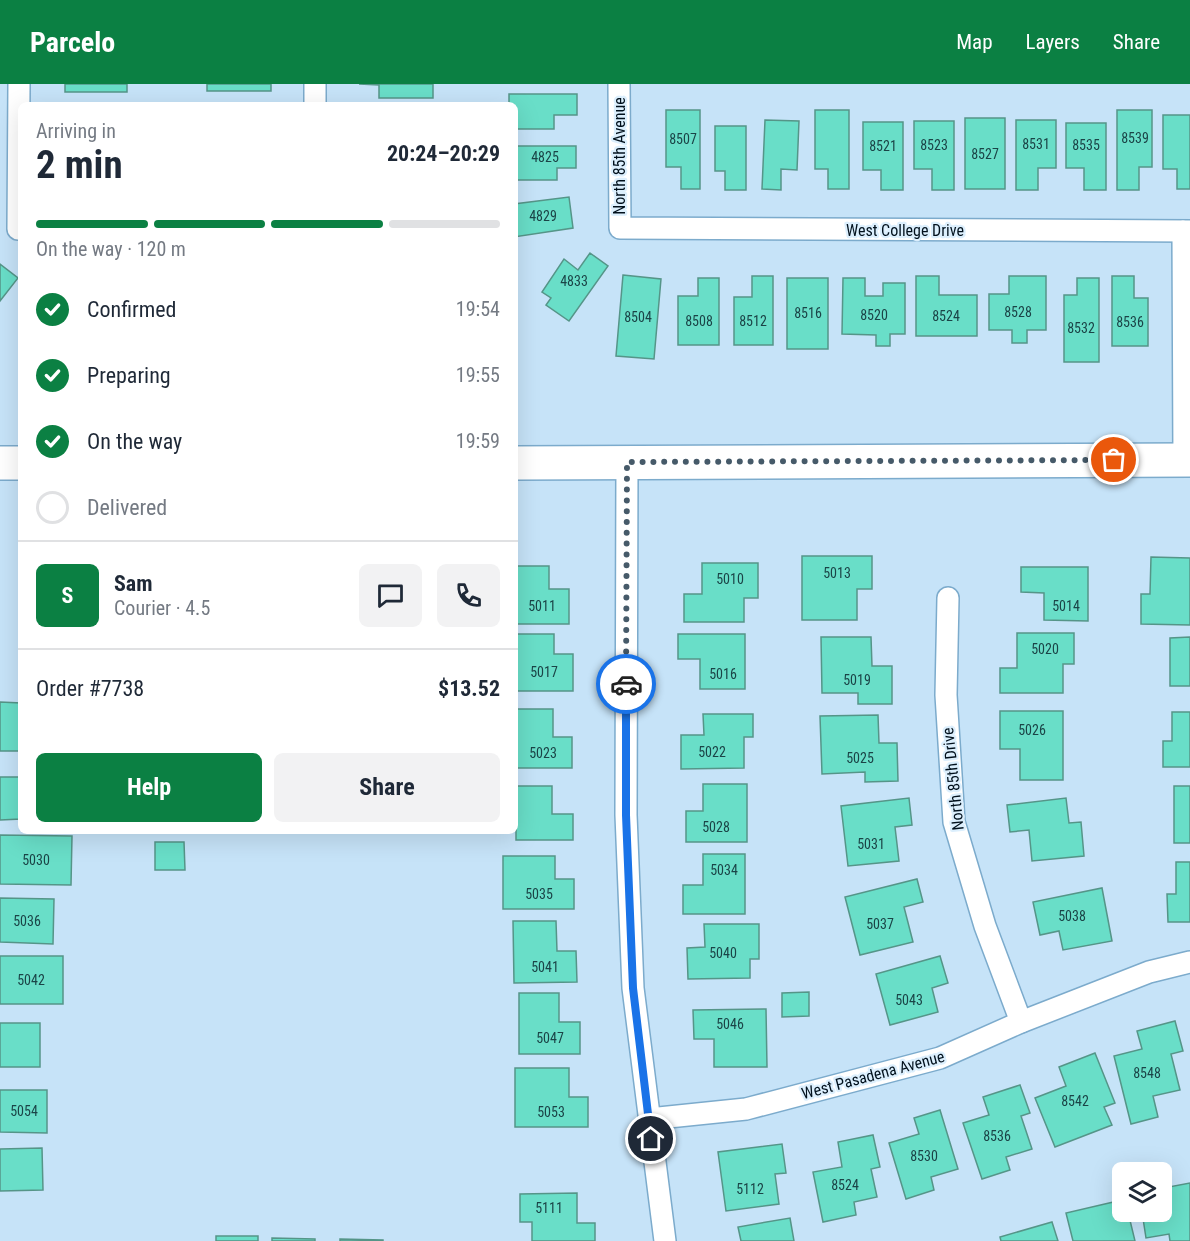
<!DOCTYPE html>
<meta charset="utf-8">
<style>
:root{--surface:#fff;--page:#f2f2f3;--text:#1f2937;--muted:#747a83;--line:#e0e1e3;--accent:#0b8043}
body{margin:0;font-family:"Roboto Condensed",sans-serif;background:var(--page);color:var(--text);height:100vh;display:flex;flex-direction:column;font-size:22px;white-space:nowrap}
*{box-sizing:border-box;margin:0}
p{font-size:20px;color:var(--muted)}
.icon{flex:none;width:33px;height:33px;fill:none;stroke:currentColor;stroke-width:2;stroke-linecap:round;stroke-linejoin:round}
.map{position:relative;flex:1;overflow:hidden}
.panel{position:absolute;left:18px;top:18px;width:500px;height:732px;display:flex;flex-direction:column;background:var(--surface);border-radius:9px;box-shadow:0 6px 24px #0002}
.panel>*{flex:none}
.buttons{position:absolute;left:1112px;top:1078px;display:grid;gap:12px}
.buttons a{display:grid;place-items:center;width:60px;height:60px;border-radius:9px;background:var(--surface);box-shadow:0 6px 24px #0002;font-size:30px}
.pin{position:absolute;display:grid;place-items:center;width:51px;height:51px;color:#fff;margin:-26px;border:3px solid #fff;border-radius:50%;box-shadow:0 2px 6px #0007}
.courier{position:absolute;display:grid;place-items:center;width:60px;height:60px;margin:-30px;border:4px solid #1a73e8;border-radius:50%;background:#fff;color:#222;box-shadow:0 2px 8px #0007}
.summary em{font-style:normal;font-weight:700}
.summary div{display:flex;flex-direction:column-reverse}
.summary{display:flex;align-items:center;justify-content:space-between;height:102px;padding:0 18px}
h1{font-size:39px;font-weight:700;line-height:45px}
.bar{display:grid;grid-template-columns:repeat(4,1fr);gap:9px 6px;align-content:center;height:72px;padding:0 18px}
.bar i{height:8px;border-radius:4px;background:var(--line)}
.bar .current{background:var(--accent)}
.bar p{grid-column:span 4}
.line{display:flex;align-items:center;gap:15px;padding:0 18px;border-top:2px solid var(--line)}
.line div{flex:1}
.round{display:grid;place-items:center;flex:none;width:63px;height:63px;border-radius:9px;background:var(--page)}
ol{padding:0 18px;list-style:none}
li{display:flex;align-items:center;gap:18px;height:66px}
li p{margin-inline-start:auto}
li .icon{padding:6px;border-radius:50%;background:var(--accent);color:#fff;stroke-width:4}
li:last-child{color:var(--muted)}
li i{width:33px;height:33px;border:3px solid var(--line);border-radius:50%}
.cta{display:flex;gap:12px;margin-top:auto;padding:12px 18px}
.cta a{flex:1;height:69px;border-radius:9px;background:var(--accent);color:#fff;font-size:24px;font-weight:700;line-height:69px;text-align:center}
.cta a+a{background:var(--page);color:var(--text)}
header{display:flex;align-items:center;gap:36px;box-sizing:border-box;height:84px;padding:0 30px;background:var(--accent);color:#fff}
header strong{font-size:28px}
nav{display:flex;gap:33px;margin-inline-start:auto;font-size:21px}
.map>svg:first-child{display:block}
.building{fill:#69dec8;stroke:#559588;stroke-width:1.5}
.lines{fill:none;stroke-linecap:round;stroke-linejoin:round}
.minor-casing{stroke:#7cabcc;stroke-width:24}
.primary-casing{stroke:#7cabcc;stroke-width:36}
.minor{stroke:#fff;stroke-width:21}
.primary{stroke:#fff;stroke-width:33}
.done{stroke:#465a69;stroke-width:6;stroke-dasharray:0 10.8}
.route{stroke:#1a73e8;stroke-width:8}
.labels{text-anchor:middle;dominant-baseline:central;stroke-width:4.5;stroke-linejoin:round;paint-order:stroke}
.number-label{font-size:14px;fill:#1b4447}
.street-label{font-size:16px;fill:#01101c;stroke:#dceffd}
</style>
<header>
<strong>Parcelo</strong>
<nav><a>Map</a><a>Layers</a><a>Share</a></nav>
</header>
<div class="map">
<svg width="1190" height="1157" viewBox="0 0 1190 1157">
<rect width="100%" height="100%" fill="#c6e3f8"/>
<g class="building">
<rect x="65" y="0" width="62" height="8"/>
<rect x="207" y="0" width="64" height="7"/>
<polygon points="359,0 433,0 433,14 379,14 379,1"/>
<polygon points="509,10 577,10 577,31 554,31 554,45 514,45 514,21 509,21"/>
<polygon points="65,19 129,20 129,21 65,21"/>
<rect x="196" y="20" width="57" height="1"/>
<polygon points="666,26 700,26 700,105 681,105 681,83 666,83"/>
<polygon points="815,26 849,26 849,105 828,105 828,85 815,85"/>
<polygon points="1117,26 1152,26 1152,83 1139,83 1139,106 1117,106"/>
<polygon points="1163,31 1190,31 1190,105 1177,105 1177,85 1163,85"/>
<rect x="965" y="34" width="40" height="71"/>
<polygon points="765,36 799,37 797,86 781,85 781,106 762,105"/>
<polygon points="1016,36 1056,36 1056,84 1038,84 1038,106 1016,106"/>
<polygon points="914,37 954,37 954,106 932,106 932,85 914,85"/>
<polygon points="863,38 903,38 903,106 881,106 881,86 863,86"/>
<polygon points="1066,39 1106,39 1106,106 1084,106 1084,84 1066,84"/>
<polygon points="715,42 746,42 746,106 725,106 725,87 715,87"/>
<polygon points="514,62 576,62 576,84 557,84 557,96 514,96"/>
<polygon points="569,113 573,144 514,153 514,120"/>
<polygon points="590,169 608,182 569,237 546,221 551,214 542,208 564,175 578,186"/>
<polygon points="0,180 18,194 0,217"/>
<polygon points="623,191 661,195 654,275 616,272"/>
<polygon points="752,192 773,192 773,261 734,261 734,213 752,213"/>
<polygon points="916,192 939,192 939,211 977,211 977,252 916,252"/>
<polygon points="1009,192 1046,192 1046,246 1027,246 1027,259 1012,259 1012,246 989,246 989,210 1009,210"/>
<polygon points="1112,192 1134,192 1134,214 1148,214 1148,262 1112,262"/>
<polygon points="698,194 719,194 719,261 678,261 678,212 698,212"/>
<rect x="787" y="194" width="41" height="71"/>
<polygon points="843,194 865,194 865,212 883,212 883,199 905,199 905,250 890,250 890,262 876,262 876,251 842,250"/>
<polygon points="1077,194 1099,194 1099,278 1064,278 1064,211 1077,211"/>
<polygon points="802,472 872,472 872,505 857,505 857,536 802,536"/>
<polygon points="1151,473 1190,474 1190,541 1141,540 1141,510 1150,510"/>
<polygon points="702,479 758,479 758,514 744,514 744,538 684,538 684,510 702,510"/>
<polygon points="514,482 549,482 549,505 569,505 569,540 514,540"/>
<polygon points="1021,483 1088,483 1088,537 1044,536 1044,509 1021,508"/>
<polygon points="1017,549 1074,549 1074,580 1063,580 1063,609 1000,609 1000,584 1017,584"/>
<polygon points="514,550 554,550 554,570 573,570 573,607 514,607"/>
<polygon points="678,550 745,550 745,605 700,605 700,575 678,575"/>
<polygon points="821,553 871,553 872,582 892,582 892,620 858,620 858,609 822,609"/>
<polygon points="1190,553 1190,602 1170,602 1170,554"/>
<polygon points="0,618 21,619 21,667 0,667"/>
<polygon points="514,625 553,625 553,653 572,653 572,684 514,684"/>
<polygon points="1000,627 1063,627 1063,696 1020,696 1020,665 1000,665"/>
<polygon points="1172,628 1190,628 1190,683 1163,683 1163,657 1172,657"/>
<polygon points="703,630 753,630 753,653 744,653 744,684 681,685 681,651 704,651"/>
<polygon points="878,631 879,659 897,659 898,697 865,698 865,688 822,690 820,632"/>
<polygon points="0,693 21,693 21,735 0,736"/>
<polygon points="703,700 747,700 747,758 686,758 686,727 703,727"/>
<polygon points="516,702 552,702 552,730 573,730 573,756 516,756"/>
<rect x="1174" y="702" width="16" height="57"/>
<polygon points="909,714 912,741 895,743 899,777 848,782 841,722"/>
<polygon points="1066,714 1069,739 1081,738 1084,772 1032,777 1029,746 1010,748 1007,721"/>
<polygon points="0,751 72,752 71,801 0,800"/>
<polygon points="155,758 184,758 185,786 155,786"/>
<polygon points="703,770 745,770 745,830 683,830 683,801 703,801"/>
<polygon points="503,772 555,772 555,795 574,795 574,825 503,825"/>
<polygon points="1176,778 1190,778 1190,838 1168,838 1167,810 1176,810"/>
<polygon points="917,795 923,818 904,823 913,858 860,871 845,813"/>
<polygon points="1102,804 1112,857 1063,866 1059,847 1040,851 1033,818"/>
<polygon points="0,814 54,815 53,860 0,858"/>
<polygon points="513,837 556,837 557,867 576,867 577,898 514,899"/>
<polygon points="704,840 759,840 759,875 750,875 750,894 688,895 687,864 705,863"/>
<rect x="0" y="872" width="63" height="48"/>
<polygon points="940,872 948,899 932,904 938,928 890,941 876,890"/>
<polygon points="809,908 809,932 782,933 782,909"/>
<polygon points="519,909 559,909 559,938 580,938 580,970 519,970"/>
<polygon points="766,925 767,983 714,983 714,955 694,955 693,926"/>
<polygon points="1175,937 1183,967 1171,970 1180,1006 1153,1012 1158,1033 1131,1040 1114,972 1142,965 1137,947"/>
<rect x="0" y="939" width="40" height="44"/>
<polygon points="1095,969 1115,1019 1104,1023 1112,1041 1055,1063 1035,1014 1066,1002 1059,983"/>
<polygon points="515,984 569,984 569,1013 588,1013 588,1043 515,1043"/>
<polygon points="1020,1001 1030,1029 1021,1032 1032,1065 1006,1073 1010,1086 982,1095 963,1039 989,1031 983,1013"/>
<polygon points="0,1006 47,1006 47,1049 0,1048"/>
<polygon points="940,1026 958,1085 931,1093 934,1106 906,1115 889,1059 919,1050 914,1034"/>
<polygon points="873,1051 880,1083 871,1085 877,1113 854,1118 856,1131 823,1138 813,1088 842,1083 838,1058"/>
<polygon points="782,1060 786,1089 775,1090 779,1120 726,1127 718,1068"/>
<polygon points="42,1064 43,1106 0,1107 0,1065"/>
<polygon points="1161,1093 1164,1104 1190,1099 1190,1157 1170,1157 1169,1150 1146,1154 1142,1128 1161,1128"/>
<polygon points="577,1109 577,1139 595,1139 595,1157 532,1157 532,1138 520,1138 520,1110"/>
<polygon points="1122,1116 1122,1128 1128,1128 1135,1157 1073,1157 1066,1129"/>
<polygon points="790,1134 794,1157 741,1157 738,1143"/>
<polygon points="1052,1138 1058,1157 1001,1157 1000,1153"/>
<rect x="216" y="1152" width="42" height="5"/>
<polygon points="272,1154 315,1155 315,1157 272,1157"/>
<polygon points="340,1155 383,1156 383,1157 340,1157"/>
</g>
<g class="lines">
<defs>
<g id="minor">
<polyline points="19,0 18,145 21,145"/>
<polyline points="619,0 620,144 1190,147"/>
<polyline points="315,21 315,0"/>
<polyline points="1183,147 1184,376"/>
<polyline points="627,378 626,731 633,904 665,1157"/>
<polyline points="948,514 946,611 954,738 985,842 1021,938"/>
<polyline points="649,1035 746,1025 940,974 1021,938 1149,888 1190,878"/>
</g>
<g id="primary">
<polyline points="0,379 21,379"/>
<polyline points="514,379 1190,376"/>
</g>
</defs>
<use href="#minor" class="minor-casing"/>
<use href="#primary" class="primary-casing"/>
<use href="#minor" class="minor"/>
<use href="#primary" class="primary"/>
</g>
<g class="lines">
<polyline class="done" points="626,600 627,378 1114,376"/>
<polyline class="route" points="626,600 626,731 633,904 651,1055"/>
</g>
<g class="labels">
<g class="number-label">
<text x="1135" y="54">8539</text>
<text x="683" y="55">8507</text>
<text x="1036" y="60">8531</text>
<text x="934" y="61">8523</text>
<text x="1086" y="61">8535</text>
<text x="883" y="62">8521</text>
<text x="985" y="70">8527</text>
<text x="545" y="73">4825</text>
<text x="543" y="132">4829</text>
<text x="574" y="197">4833</text>
<text x="1018" y="228">8528</text>
<text x="808" y="229">8516</text>
<text x="874" y="231">8520</text>
<text x="946" y="232">8524</text>
<text x="638" y="233">8504</text>
<text x="699" y="237">8508</text>
<text x="753" y="237">8512</text>
<text x="1130" y="238">8536</text>
<text x="1081" y="244">8532</text>
<text x="837" y="489">5013</text>
<text x="730" y="495">5010</text>
<text x="542" y="522">5011</text>
<text x="1066" y="522">5014</text>
<text x="1045" y="565">5020</text>
<text x="544" y="588">5017</text>
<text x="723" y="590">5016</text>
<text x="857" y="596">5019</text>
<text x="1032" y="646">5026</text>
<text x="712" y="668">5022</text>
<text x="543" y="669">5023</text>
<text x="860" y="674">5025</text>
<text x="716" y="743">5028</text>
<text x="871" y="760">5031</text>
<text x="36" y="776">5030</text>
<text x="724" y="786">5034</text>
<text x="539" y="810">5035</text>
<text x="1072" y="832">5038</text>
<text x="27" y="837">5036</text>
<text x="880" y="840">5037</text>
<text x="723" y="869">5040</text>
<text x="545" y="883">5041</text>
<text x="31" y="896">5042</text>
<text x="909" y="916">5043</text>
<text x="730" y="940">5046</text>
<text x="550" y="954">5047</text>
<text x="1147" y="989">8548</text>
<text x="1075" y="1017">8542</text>
<text x="24" y="1027">5054</text>
<text x="551" y="1028">5053</text>
<text x="997" y="1052">8536</text>
<text x="924" y="1072">8530</text>
<text x="845" y="1101">8524</text>
<text x="750" y="1105">5112</text>
<text x="549" y="1124">5111</text>
</g>
<g class="street-label">
<text transform="translate(619 72) rotate(-90)">North 85th Avenue</text>
<text x="905" y="146">West College Drive</text>
<text transform="translate(953 695) rotate(-96)">North 85th Drive</text>
<text transform="translate(873 991) rotate(-15)">West Pasadena Avenue</text>
</g>
</g>
</svg>
<div class="buttons">
<a><svg class="icon" aria-label="layers" viewBox="0 0 24 24"><path d="M12 4l9 5-9 5-9-5zM3 14l9 5 9-5"/></svg></a>
</div>
<div class="pin" style="left:1114px;top:376px;background:#ea580c"><svg class="icon" aria-label="bag" viewBox="0 0 24 24"><path d="M5 8h14l-1 12H6zM9 8a3 3 0 0 1 6 0"/></svg></div>
<div class="pin" style="left:651px;top:1055px;background:#1f2937"><svg class="icon" aria-label="home" viewBox="0 0 24 24"><path d="M3 11l9-7 9 7M6 9v11h12V9"/></svg></div>
<div class="courier" style="left:626px;top:600px"><svg class="icon" aria-label="car" viewBox="0 0 24 24"><path d="M5 17H2v-5l4-1 3-4h7l3 4 3 1v5h-3M9 17h6M6 11h13"/><circle cx="7" cy="17" r="2"/><circle cx="17" cy="17" r="2"/></svg></div>
<section class="panel">
<div class="summary"><div><h1>2 min</h1><p>Arriving in</p></div><em>20:24–20:29</em></div>
<div class="bar"><i class="current"></i><i class="current"></i><i class="current"></i><i></i><p>On the way · 120 m</p></div>
<ol>
<li><svg class="icon" aria-label="check" viewBox="0 0 24 24"><path d="M5 12l5 5 9-10"/></svg>Confirmed<p>19:54</p></li>
<li><svg class="icon" aria-label="check" viewBox="0 0 24 24"><path d="M5 12l5 5 9-10"/></svg>Preparing<p>19:55</p></li>
<li><svg class="icon" aria-label="check" viewBox="0 0 24 24"><path d="M5 12l5 5 9-10"/></svg>On the way<p>19:59</p></li>
<li><i></i>Delivered</li>
</ol>
<div class="line" style="height:108px"><b class="round" style="background:var(--accent);color:#fff">S</b><div><b>Sam</b><p>Courier · 4.5</p></div><a class="round"><svg class="icon" aria-label="chat" viewBox="0 0 24 24"><path d="M4 5h16v11H9l-5 4z"/></svg></a><a class="round"><svg class="icon" aria-label="phone" viewBox="0 0 24 24"><path d="M5 4h4l2 5-3 2q2 4 5 5l2-3 5 2v4C11 20 4 13 5 4z"/></svg></a></div>
<div class="line" style="height:78px"><div>Order #7738</div><b>$13.52</b></div>
<div class="cta"><a>Help</a><a>Share</a></div>
</section>
</div>
